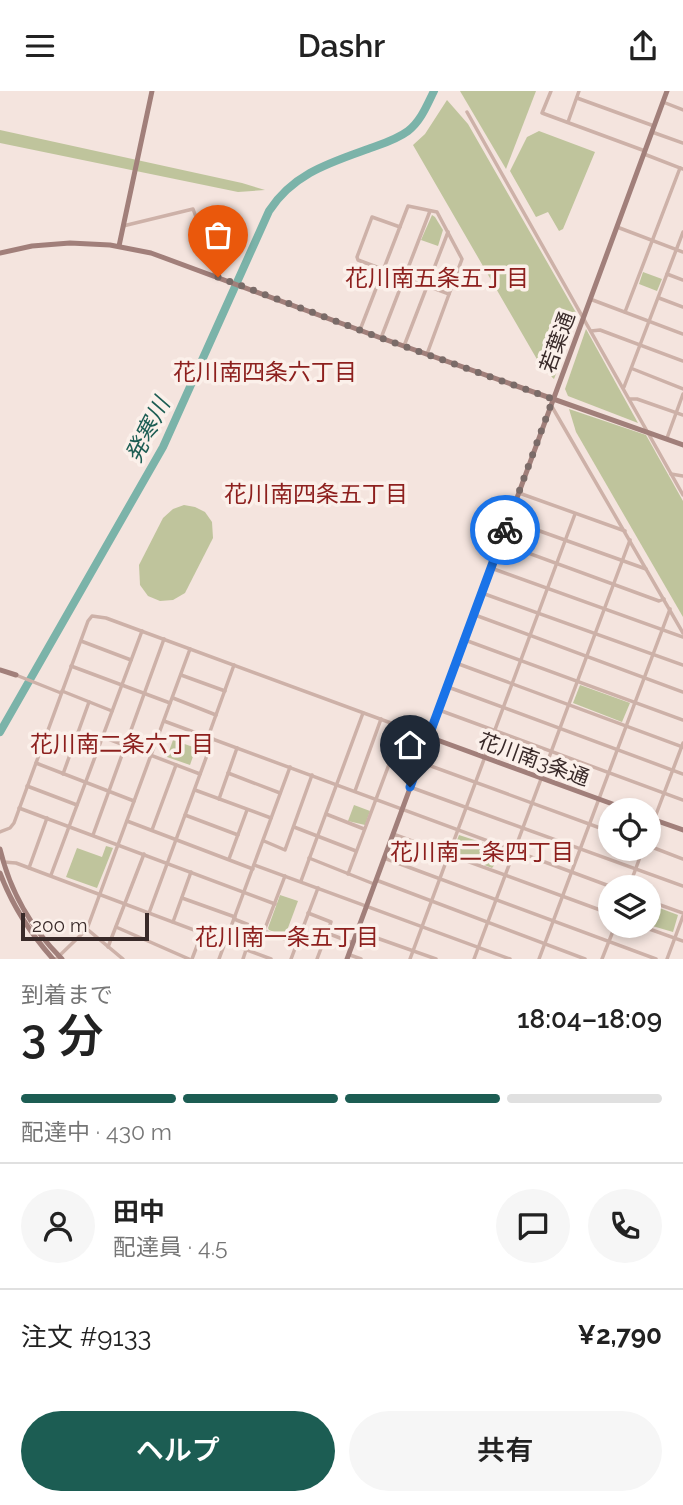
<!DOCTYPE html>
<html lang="ja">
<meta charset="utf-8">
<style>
:root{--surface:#fff;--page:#f6f6f6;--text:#222;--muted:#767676;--line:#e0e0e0;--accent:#1c5d53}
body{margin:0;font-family:Raleway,"Noto Sans JP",sans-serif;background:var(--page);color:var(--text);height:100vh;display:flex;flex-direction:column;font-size:26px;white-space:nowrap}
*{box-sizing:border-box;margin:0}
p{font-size:23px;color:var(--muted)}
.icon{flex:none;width:38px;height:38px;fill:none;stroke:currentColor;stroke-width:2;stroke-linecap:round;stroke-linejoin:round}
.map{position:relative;height:868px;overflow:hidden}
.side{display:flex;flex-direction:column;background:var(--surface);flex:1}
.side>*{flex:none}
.fabs{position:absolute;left:598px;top:707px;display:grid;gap:14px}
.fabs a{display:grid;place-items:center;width:63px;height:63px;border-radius:50%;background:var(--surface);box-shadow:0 4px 10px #0003;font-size:35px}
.scale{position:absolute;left:21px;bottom:18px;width:128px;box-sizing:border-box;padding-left:7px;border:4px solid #392a29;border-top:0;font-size:19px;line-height:24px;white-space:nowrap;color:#392a29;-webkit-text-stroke:5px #fbf0ea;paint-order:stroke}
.pin{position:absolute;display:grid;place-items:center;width:60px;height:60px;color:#fff;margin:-72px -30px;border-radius:50% 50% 50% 0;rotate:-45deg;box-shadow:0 0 7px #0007}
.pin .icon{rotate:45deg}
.courier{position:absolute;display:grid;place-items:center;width:70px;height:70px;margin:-35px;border:5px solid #1a73e8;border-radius:50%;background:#fff;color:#222;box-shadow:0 2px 9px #0007}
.summary em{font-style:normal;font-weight:600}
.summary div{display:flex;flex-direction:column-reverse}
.summary{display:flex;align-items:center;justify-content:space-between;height:119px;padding:0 21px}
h1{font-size:46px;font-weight:600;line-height:52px}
.bar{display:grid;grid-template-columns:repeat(4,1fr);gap:10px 7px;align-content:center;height:84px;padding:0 21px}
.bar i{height:9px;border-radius:5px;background:var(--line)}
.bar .active{background:var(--accent)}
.bar p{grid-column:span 4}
.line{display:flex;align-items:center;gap:18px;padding:0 21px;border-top:2px solid var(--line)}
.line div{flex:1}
.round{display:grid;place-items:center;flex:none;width:74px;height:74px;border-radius:37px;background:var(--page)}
.cta{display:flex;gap:14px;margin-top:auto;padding:14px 21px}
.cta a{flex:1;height:80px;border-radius:42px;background:var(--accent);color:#fff;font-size:28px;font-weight:600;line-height:80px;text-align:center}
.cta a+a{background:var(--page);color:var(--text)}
header{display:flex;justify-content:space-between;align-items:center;height:91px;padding:0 21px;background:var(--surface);font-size:32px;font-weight:600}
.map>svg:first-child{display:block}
.green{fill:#bfc49c}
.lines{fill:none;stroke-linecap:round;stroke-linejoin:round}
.river{stroke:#7bb3a9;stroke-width:8}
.street{stroke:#cdb1a8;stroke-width:3.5}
.secondary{stroke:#a17f7a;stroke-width:5}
.done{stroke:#7a6b68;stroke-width:7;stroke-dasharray:0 12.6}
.route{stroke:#1a73e8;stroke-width:9}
.labels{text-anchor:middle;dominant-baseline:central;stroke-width:7;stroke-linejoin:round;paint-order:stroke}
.street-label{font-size:21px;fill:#392a29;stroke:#fbf0ea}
.neighbourhood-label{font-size:23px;fill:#8d201e;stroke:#fbf0ea}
.water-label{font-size:23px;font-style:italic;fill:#1c5d53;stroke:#fbf0ea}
</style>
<header><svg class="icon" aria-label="menu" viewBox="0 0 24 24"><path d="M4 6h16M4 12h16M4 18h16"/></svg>Dashr<svg class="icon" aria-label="share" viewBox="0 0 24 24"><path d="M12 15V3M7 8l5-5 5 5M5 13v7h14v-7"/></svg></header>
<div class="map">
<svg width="683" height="868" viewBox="0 0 683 868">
<rect width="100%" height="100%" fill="#f4e4de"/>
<g class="green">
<polygon points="460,0 536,0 506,78"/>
<polygon points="447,9 468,33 578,225 554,288 542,277 413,54 425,43"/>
<polygon points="0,39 242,92 265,99 238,101 0,52"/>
<polygon points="539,40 595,61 563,138 559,140 548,121 536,126 510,80 527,46"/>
<polygon points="432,124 435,126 443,139 438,155 421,149"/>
<polygon points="643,181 662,188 657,200 639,193"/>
<polygon points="586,238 638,332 568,305 565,298"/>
<polygon points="569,318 646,344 683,410 683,526 576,341"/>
<polygon points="184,414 195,416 205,421 212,431 213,447 185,502 173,509 160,510 148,505 140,494 139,474 163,427 173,418"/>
<polygon points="580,594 630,612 622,631 573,612"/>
<polygon points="173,649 196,657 190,674 167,666"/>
<polygon points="354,714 370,720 365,734 348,730"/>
<polygon points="459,744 502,758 496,772 492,777 454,762 453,760"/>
<polygon points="106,755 113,757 97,797 66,786 77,757 102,766"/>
<polygon points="280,804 298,810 285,845 269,839 268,837"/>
<polygon points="649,813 678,824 673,841 649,834"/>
</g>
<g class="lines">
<path class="river" d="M0 641 163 356 269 120C293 83 329 72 368 58 382 53 396 49 408 40 421 30 427 14 434 0"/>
<g class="street">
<polyline points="551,0 542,22 645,60"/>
<polyline points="577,7 654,35"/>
<polyline points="663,11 683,19"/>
<polyline points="467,21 683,404"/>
<polyline points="568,31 579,0"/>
<polyline points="652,41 683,52"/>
<polyline points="644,63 683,78"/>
<polyline points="123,135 193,118 215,176 214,184"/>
<polyline points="400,136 372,126 357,166 358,169 449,203"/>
<polyline points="617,136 683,161"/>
<polyline points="667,183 683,189"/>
<polyline points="659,207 683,216"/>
<polyline points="590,208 683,243"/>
<polyline points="625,221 680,77"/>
<polyline points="360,239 408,115 437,121 462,168 427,263"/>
<polyline points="591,240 600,239 683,270"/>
<polyline points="381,247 430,120"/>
<polyline points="404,255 448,141"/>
<polyline points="633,278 683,298"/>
<polyline points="624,296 683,141"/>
<polyline points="630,308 637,308 683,324"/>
<polyline points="551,314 683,542"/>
<polyline points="667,347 683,303"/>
<polyline points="671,383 683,385"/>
<polyline points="519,402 625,440"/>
<polyline points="509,429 646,478"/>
<polyline points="501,452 659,510 664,508"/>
<polyline points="491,477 683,546"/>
<polyline points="482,502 683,574"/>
<polyline points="475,524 683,601"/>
<polyline points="465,549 683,629"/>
<polyline points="81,550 131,569"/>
<polyline points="456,572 683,656"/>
<polyline points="71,575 170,612"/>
<polyline points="16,584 61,602"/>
<polyline points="181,584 225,600"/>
<polyline points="448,596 683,683"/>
<polyline points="62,600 112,620"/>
<polyline points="173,607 216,624"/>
<polyline points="439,619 683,709"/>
<polyline points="164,630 612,796"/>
<polyline points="103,646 200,683"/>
<polyline points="208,646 234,574"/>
<polyline points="420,671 611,741"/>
<polyline points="36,672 134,710"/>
<polyline points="228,682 280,702"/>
<polyline points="63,683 89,611"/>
<polyline points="27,695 77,714"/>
<polyline points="410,696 683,795"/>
<polyline points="195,699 271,727"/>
<polyline points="355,700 381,628"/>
<polyline points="219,708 237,657"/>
<polyline points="19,717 275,813"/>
<polyline points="326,723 364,738"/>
<polyline points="185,724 238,744"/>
<polyline points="127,730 253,778"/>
<polyline points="294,736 356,760"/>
<polyline points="152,739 176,674"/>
<polyline points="0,741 10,737 14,732 88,530 92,525 106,527 429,646"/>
<polyline points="649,742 683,652"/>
<polyline points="393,743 611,823"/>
<polyline points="93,744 164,548"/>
<polyline points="264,750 285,759 312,684"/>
<polyline points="649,755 683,768"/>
<polyline points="309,767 374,793"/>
<polyline points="384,767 656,868"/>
<polyline points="229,768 247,719"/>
<polyline points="3,771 16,772 271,868"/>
<polyline points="254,774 510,868"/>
<polyline points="29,777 47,727"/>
<polyline points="348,783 403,636"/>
<polyline points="51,784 142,540"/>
<polyline points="376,789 585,868"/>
<polyline points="301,790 363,622"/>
<polyline points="629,796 643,758"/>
<polyline points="182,807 235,826"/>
<polyline points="649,810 683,822"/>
<polyline points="149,822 213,648"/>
<polyline points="308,822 331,831 317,868"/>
<polyline points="234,828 297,853"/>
<polyline points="173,831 191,781"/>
<polyline points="641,835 683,850"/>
<polyline points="116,836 189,868"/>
<polyline points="87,838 123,868"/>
<polyline points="264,840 285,785"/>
<polyline points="357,840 436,868"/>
<polyline points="327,842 353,852"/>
<polyline points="108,856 144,763"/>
<polyline points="350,864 361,868"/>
<polyline points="56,868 87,838 190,558"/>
<polyline points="192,868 202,842"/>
<polyline points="219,868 290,676"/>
<polyline points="243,868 246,859"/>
<polyline points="291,868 318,797"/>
<polyline points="410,868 575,423"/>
<polyline points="474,868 630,449"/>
<polyline points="539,868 670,518"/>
<polyline points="602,868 615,835"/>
<polyline points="667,868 683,825"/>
</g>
<g class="secondary">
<polyline points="119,155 152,0"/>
<polyline points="0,162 32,155 70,152 110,154 151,162 381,247 683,354"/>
<polyline points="0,579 16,584"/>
<polyline points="429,646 629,719"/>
<polyline points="649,727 683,739"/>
<path d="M0 758C10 800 31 837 62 868"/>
<path d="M0 782C12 814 30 842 53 868"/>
<polyline points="347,868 667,0"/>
</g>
</g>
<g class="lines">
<polyline class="done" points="218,186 381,247 553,308 505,439"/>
<polyline class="route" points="410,696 505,439"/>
</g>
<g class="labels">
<g class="street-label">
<text transform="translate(557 251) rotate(-70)">若葉通</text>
<text transform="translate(534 668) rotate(20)">花川南3条通</text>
</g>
<g class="neighbourhood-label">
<text x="437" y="186">花川南五条五丁目</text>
<text x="265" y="280">花川南四条六丁目</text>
<text x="316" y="402">花川南四条五丁目</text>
<text x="122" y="652">花川南二条六丁目</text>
<text x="482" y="760">花川南二条四丁目</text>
<text x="287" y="845">花川南一条五丁目</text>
</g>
<g class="water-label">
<text transform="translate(147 339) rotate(-63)">発寒川</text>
</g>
</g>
</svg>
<div class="fabs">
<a><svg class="icon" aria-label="locate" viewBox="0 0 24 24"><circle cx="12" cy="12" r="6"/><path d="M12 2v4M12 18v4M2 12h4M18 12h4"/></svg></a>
<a><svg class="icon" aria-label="layers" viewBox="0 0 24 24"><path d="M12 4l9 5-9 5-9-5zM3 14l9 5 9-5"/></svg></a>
</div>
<div class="scale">200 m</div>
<div class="pin" style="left:218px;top:186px;background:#ea580c"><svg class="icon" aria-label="bag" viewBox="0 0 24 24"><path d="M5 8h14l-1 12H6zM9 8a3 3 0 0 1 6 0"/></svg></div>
<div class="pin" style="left:410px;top:696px;background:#1f2937"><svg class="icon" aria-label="home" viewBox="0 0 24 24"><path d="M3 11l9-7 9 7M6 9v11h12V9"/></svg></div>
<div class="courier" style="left:505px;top:439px"><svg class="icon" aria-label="bike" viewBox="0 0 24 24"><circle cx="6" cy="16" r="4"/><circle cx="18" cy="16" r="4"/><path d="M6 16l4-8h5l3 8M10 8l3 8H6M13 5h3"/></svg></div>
</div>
<section class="side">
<div class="summary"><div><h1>3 分</h1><p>到着まで</p></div><em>18:04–18:09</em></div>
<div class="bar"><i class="active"></i><i class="active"></i><i class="active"></i><i></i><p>配達中 · 430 m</p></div>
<div class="line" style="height:126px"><a class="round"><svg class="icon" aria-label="person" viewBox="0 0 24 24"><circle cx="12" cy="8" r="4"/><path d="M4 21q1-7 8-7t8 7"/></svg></a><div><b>田中</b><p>配達員 · 4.5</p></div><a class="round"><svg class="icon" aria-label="chat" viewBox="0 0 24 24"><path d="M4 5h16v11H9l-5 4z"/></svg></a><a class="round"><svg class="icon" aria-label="phone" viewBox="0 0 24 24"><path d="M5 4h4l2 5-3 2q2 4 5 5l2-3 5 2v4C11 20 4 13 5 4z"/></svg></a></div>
<div class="line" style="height:91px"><div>注文 #9133</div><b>¥2,790</b></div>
<div class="cta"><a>ヘルプ</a><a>共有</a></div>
</section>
